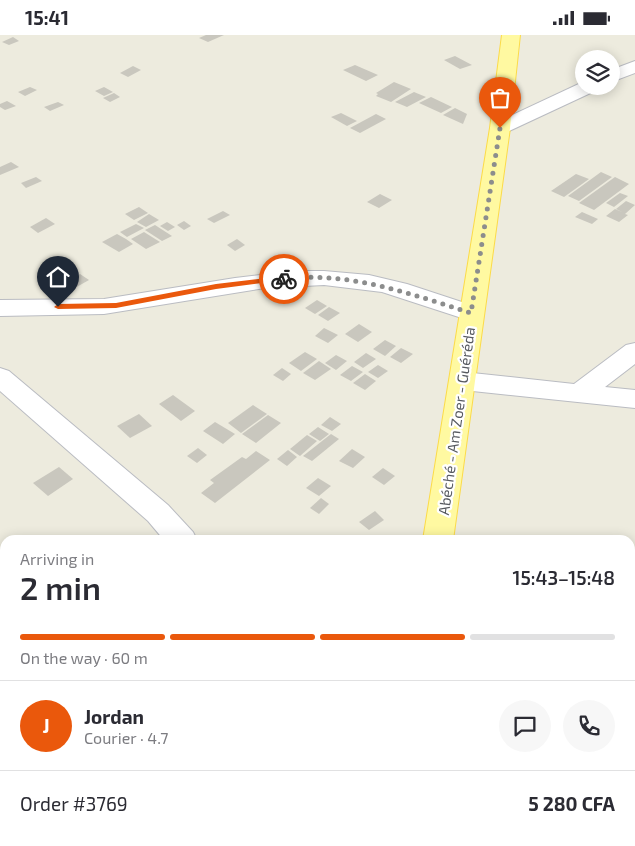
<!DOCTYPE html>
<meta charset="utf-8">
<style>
:root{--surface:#fff;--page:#f7f7f7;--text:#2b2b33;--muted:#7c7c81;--line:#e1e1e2;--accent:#ea580c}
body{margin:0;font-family:"Exo 2",sans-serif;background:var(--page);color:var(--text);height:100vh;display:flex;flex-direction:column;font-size:19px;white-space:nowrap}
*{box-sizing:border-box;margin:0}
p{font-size:16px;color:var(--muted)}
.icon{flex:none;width:28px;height:28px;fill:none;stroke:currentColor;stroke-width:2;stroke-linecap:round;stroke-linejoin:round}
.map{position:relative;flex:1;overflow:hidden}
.details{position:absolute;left:0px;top:500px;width:635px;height:311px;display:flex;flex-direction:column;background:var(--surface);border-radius:15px 15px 0 0;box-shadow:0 2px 12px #0003}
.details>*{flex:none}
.tools{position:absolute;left:575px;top:15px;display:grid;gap:10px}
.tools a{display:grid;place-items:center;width:45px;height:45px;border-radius:50%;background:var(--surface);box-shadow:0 2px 12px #0003;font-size:25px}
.pin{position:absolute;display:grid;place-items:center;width:42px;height:42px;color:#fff;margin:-51px -21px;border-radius:50% 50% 50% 0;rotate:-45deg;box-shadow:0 0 5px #0007}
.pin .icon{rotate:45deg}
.courier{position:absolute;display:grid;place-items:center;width:50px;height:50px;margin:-25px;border:4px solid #ea580c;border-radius:50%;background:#fff;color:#222;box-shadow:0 1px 6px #0007}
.overview em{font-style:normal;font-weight:600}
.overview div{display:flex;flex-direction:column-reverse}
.overview{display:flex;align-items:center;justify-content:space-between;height:85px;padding:0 20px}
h1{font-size:32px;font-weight:600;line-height:38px}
.bar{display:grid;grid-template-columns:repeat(4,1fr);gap:8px 5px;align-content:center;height:60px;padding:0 20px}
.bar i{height:6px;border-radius:4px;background:var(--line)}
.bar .selected{background:var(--accent)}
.bar p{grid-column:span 4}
.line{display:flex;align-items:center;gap:12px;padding:0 20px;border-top:1px solid var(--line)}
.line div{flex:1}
.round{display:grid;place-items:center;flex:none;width:52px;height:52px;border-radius:26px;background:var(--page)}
.status{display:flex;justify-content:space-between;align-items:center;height:35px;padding:0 25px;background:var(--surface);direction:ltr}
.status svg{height:14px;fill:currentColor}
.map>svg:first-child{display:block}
.building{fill:#c9c7be}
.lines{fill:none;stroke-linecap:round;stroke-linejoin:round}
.minor-casing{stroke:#babcc2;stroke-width:2}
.major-casing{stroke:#fcdb48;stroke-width:2}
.minor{fill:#fff;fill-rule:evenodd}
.major{fill:#fff9a1;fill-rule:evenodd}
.route{fill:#ea580c}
.done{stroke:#8c8d8d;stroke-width:5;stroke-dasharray:0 9}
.labels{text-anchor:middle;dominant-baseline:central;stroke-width:4.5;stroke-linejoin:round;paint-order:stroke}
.street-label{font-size:15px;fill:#585b61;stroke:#fff}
</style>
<div class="status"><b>15:41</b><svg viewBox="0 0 49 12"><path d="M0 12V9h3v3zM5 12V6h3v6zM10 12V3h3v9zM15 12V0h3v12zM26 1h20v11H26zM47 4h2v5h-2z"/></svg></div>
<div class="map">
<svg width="635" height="811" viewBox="0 0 635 811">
<rect width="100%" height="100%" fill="#edebde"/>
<g class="building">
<polygon points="206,0 224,0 208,7 199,3"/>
<polygon points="13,2 19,6 9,10 2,7"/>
<polygon points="455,21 472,30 460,34 444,25"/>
<polygon points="355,30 378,40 366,46 343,35"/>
<polygon points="133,31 141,35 128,42 120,38"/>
<polygon points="394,47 411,54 391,67 376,61 378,59 376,58"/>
<polygon points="30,52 37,55 25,61 18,57"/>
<polygon points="104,52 113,57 104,61 95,56"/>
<polygon points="414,57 426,62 407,72 395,67"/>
<polygon points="114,58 120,62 110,67 103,63"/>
<polygon points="431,62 452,72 441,78 419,68"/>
<polygon points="7,66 16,71 5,75 0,72 0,69"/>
<polygon points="58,67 64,70 50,76 44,72"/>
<polygon points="455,73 467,79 463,89 443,80"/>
<polygon points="341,78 357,86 347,91 331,82"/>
<polygon points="376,79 386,84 360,98 350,93"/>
<polygon points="11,127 19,132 0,140 0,132"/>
<polygon points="601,137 612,142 579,166 568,161"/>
<polygon points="576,139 589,144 564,162 551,156"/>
<polygon points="36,142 42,146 26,153 21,148"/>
<polygon points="615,142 629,149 594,175 579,168"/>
<polygon points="620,158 628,161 614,172 606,168"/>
<polygon points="380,159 392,165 379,173 367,167"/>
<polygon points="626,166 635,170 625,179 628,180 619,187 606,181 615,174 622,177 616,174"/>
<polygon points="139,172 148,178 134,185 125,179"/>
<polygon points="223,176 230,180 214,188 207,184"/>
<polygon points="582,177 598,184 592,189 575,182"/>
<polygon points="149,179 159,185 146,192 137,187"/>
<polygon points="46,183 55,189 38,198 30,192"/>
<polygon points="184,186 191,191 184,195 177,190"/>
<polygon points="167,187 175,192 168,196 160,191"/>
<polygon points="136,189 144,193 127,202 120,197"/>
<polygon points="155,190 172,201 162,206 145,195"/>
<polygon points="144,197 160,207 146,214 131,204"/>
<polygon points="117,199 126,204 133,209 119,217 102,207"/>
<polygon points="237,204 245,210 235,216 227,210"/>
<polygon points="80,239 89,245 59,262 50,256"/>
<polygon points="317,265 327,271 315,279 305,273"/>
<polygon points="329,272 340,278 328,286 318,280"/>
<polygon points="359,289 372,297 358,307 345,299"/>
<polygon points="324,293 338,300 328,308 315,301"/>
<polygon points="385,305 396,311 385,321 373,314"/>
<polygon points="401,313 413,319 401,328 390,322"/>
<polygon points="305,317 317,324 301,336 289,328"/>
<polygon points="366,318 376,324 363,333 354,327"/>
<polygon points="336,320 347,326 336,335 325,328"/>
<polygon points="319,326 331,334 315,345 303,338"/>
<polygon points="378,330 388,336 378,343 368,337"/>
<polygon points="352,331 363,337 351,346 340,340"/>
<polygon points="282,333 291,339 283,346 273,340"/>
<polygon points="365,339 376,346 365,355 353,348"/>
<polygon points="173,360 195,376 181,386 159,369"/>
<polygon points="253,370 267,379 241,398 228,388"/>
<polygon points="139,379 152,391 130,403 117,391"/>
<polygon points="268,380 281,388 256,408 242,399"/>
<polygon points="330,382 341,389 332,396 321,390"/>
<polygon points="215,387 235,399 223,409 203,396"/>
<polygon points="318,392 329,399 320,406 309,399"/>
<polygon points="331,399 339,404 312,426 303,421"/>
<polygon points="307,400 317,406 300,421 290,414"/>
<polygon points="198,413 207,420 197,428 187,421"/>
<polygon points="352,414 365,422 353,433 339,426"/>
<polygon points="288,415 297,422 287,431 277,424"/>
<polygon points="256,416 270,425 215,468 201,458 214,448 210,445 242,422 246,424"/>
<polygon points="59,432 73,444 48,461 33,448"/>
<polygon points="383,433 395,441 384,450 372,442"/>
<polygon points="318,443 331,451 319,461 306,453"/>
<polygon points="321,463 329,469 319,479 310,473"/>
<polygon points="375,476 384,485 369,495 359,487"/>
<polygon points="5,593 5,619 0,623 0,597"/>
<polygon points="0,628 5,633 4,664 0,661"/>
<polygon points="630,663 633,663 635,668 635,697 630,697"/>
<polygon points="5,684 5,723 0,718 0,688"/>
</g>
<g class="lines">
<defs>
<g id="minor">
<polygon points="635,26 635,38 611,47 611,35"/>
<polygon points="583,47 584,51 599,51 597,55 507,97 493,97 490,93 493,89"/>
<polygon points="294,236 324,236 369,240 407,249 480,273 483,278 480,283 471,286 382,257 324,250 265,253 104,279 0,281 0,265 104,264 235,243"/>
<polygon points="635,308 635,329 605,352 635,355 635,373 463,355 454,352 450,346 454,340 463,337 574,349 626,310"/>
<polygon points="0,333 9,336 168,470 193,497 197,505 164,505 148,486 0,356"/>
</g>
<g id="major">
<polygon points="502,0 520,0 510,93 453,505 423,505 490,93"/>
<polygon points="375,806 413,806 412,811 374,811"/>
</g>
</defs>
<use href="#minor" class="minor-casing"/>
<use href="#major" class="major-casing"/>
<use href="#minor" class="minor"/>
<use href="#major" class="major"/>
</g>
<polygon class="route" points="284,241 286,245 216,254 116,273 58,274 54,272 58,269 116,268 216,249"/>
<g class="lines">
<path class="done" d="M284 244C349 236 411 259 471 278L500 93"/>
</g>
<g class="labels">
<g class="street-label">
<text transform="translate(456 386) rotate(-82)">Abéché - Am Zoer - Guéréda</text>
</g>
</g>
</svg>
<div class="tools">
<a><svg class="icon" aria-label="layers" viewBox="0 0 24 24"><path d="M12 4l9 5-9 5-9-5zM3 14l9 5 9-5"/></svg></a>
</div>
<div class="pin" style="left:500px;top:93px;background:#ea580c"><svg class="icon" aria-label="bag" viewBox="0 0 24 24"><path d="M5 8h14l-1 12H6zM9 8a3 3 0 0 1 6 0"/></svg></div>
<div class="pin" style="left:58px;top:272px;background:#1f2937"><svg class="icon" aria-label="home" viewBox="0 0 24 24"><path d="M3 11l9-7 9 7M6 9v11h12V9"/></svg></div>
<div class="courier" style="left:284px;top:244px"><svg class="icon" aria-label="bike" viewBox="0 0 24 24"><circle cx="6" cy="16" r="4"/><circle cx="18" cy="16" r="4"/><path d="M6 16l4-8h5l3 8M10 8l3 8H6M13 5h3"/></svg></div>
<section class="details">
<div class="overview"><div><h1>2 min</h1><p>Arriving in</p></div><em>15:43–15:48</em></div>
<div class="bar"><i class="selected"></i><i class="selected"></i><i class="selected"></i><i></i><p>On the way · 60 m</p></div>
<div class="line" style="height:90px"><b class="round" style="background:var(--accent);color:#fff">J</b><div><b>Jordan</b><p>Courier · 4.7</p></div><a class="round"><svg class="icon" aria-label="chat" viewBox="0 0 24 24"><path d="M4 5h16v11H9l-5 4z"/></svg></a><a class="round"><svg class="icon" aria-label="phone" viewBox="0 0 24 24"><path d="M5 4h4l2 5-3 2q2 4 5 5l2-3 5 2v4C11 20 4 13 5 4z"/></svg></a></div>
<div class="line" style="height:65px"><div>Order #3769</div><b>5 280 CFA</b></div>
</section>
</div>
